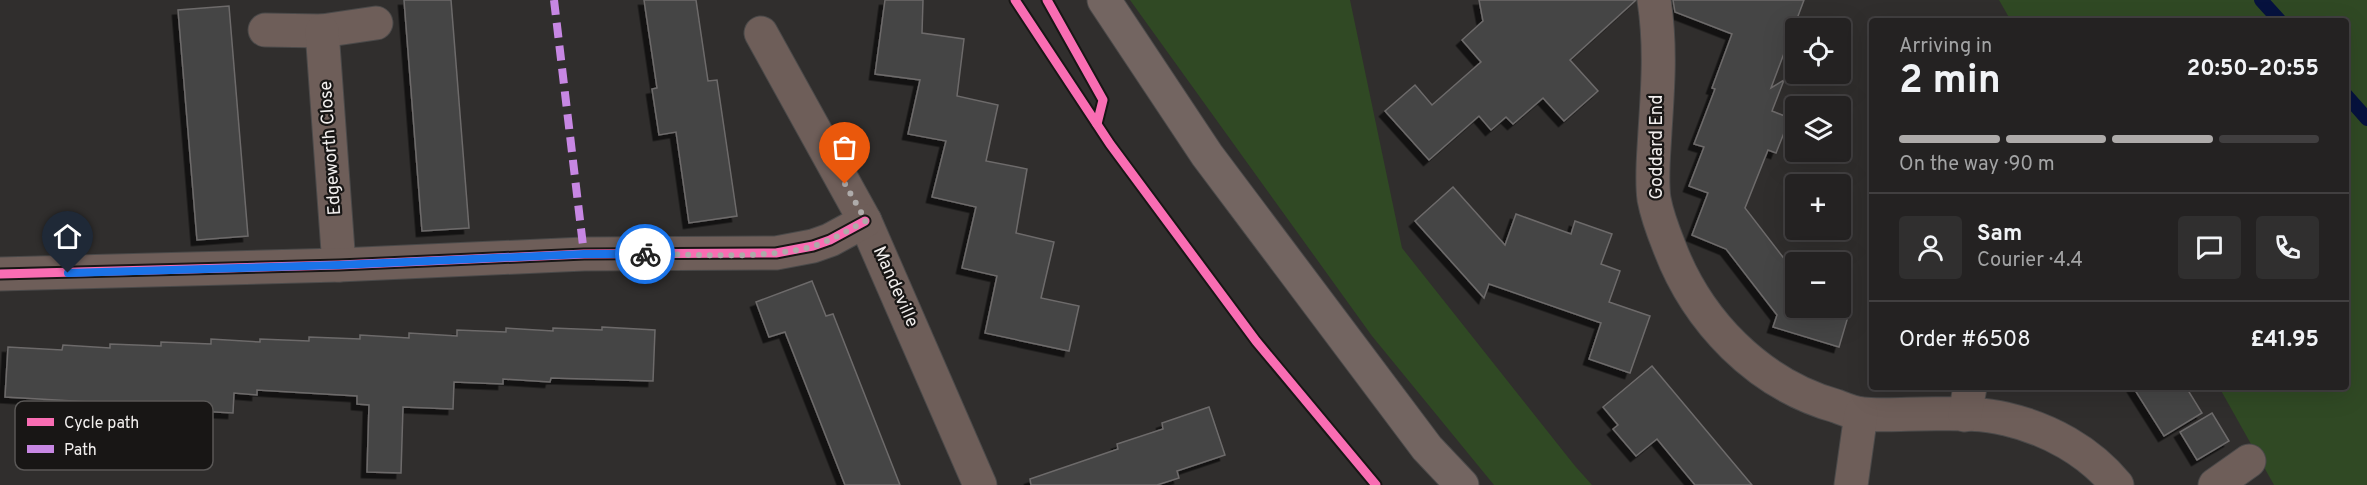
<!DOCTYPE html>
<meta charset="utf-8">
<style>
:root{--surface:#242222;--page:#302f2f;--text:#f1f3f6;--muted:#a3a4a5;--line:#413f40;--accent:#aeabaa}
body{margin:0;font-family:Overpass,sans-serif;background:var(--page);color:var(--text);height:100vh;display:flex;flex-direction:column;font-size:22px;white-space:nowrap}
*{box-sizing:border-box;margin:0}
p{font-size:20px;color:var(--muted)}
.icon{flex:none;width:33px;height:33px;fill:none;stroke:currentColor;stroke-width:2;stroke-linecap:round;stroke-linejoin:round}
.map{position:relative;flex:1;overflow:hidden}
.panel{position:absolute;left:1869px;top:18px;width:480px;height:372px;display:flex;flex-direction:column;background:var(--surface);border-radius:6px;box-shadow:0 6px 24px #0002,0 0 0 2px var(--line)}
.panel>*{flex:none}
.controls{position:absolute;left:1785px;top:18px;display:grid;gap:12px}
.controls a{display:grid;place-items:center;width:66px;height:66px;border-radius:6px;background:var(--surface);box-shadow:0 6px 24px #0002,0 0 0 2px var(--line);font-size:30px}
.pin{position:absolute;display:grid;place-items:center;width:51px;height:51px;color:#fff;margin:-62px -26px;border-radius:50% 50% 50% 0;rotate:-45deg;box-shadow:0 0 6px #0007}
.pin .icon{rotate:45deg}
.courier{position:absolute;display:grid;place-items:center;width:60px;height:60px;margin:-30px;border:4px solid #1a73e8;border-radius:50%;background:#fff;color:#222;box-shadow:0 2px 8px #0007}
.summary em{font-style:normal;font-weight:700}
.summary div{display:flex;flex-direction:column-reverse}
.summary{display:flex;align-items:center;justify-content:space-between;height:102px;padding:0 30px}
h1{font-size:39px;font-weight:700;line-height:45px}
.bar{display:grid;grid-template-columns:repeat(4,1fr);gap:9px 6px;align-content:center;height:72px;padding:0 30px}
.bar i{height:8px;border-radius:4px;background:var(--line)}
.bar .current{background:var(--accent)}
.bar p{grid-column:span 4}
.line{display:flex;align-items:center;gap:15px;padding:0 30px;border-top:2px solid var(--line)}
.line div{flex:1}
.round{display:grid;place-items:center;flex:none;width:63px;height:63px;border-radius:6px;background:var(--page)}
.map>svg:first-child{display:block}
.green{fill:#304924}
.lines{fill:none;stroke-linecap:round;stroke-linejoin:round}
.stream{stroke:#06123e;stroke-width:14}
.building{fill:#454444;stroke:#6d6b6b;stroke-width:1.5;filter:url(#shadow)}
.minor-casing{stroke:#4a4949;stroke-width:35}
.highway-casing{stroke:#4a4949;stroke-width:35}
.minor{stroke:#6e5e59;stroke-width:33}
.highway{stroke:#736561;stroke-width:33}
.quiet{stroke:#c787e3;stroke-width:8;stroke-dasharray:15 8;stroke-linecap:butt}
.cycleway-casing{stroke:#181615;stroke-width:13}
.cycleway{stroke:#f96db3;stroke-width:9}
.done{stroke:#aeabaa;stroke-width:6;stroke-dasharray:0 10.8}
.route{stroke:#1a73e8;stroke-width:8}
.labels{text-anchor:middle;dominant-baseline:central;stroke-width:4.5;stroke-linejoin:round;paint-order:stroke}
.street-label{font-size:18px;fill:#f2efee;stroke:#181615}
.key{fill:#181615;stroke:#595756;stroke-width:1.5}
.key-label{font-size:16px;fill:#f2efee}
</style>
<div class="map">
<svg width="2367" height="485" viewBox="0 0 2367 485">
<defs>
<filter id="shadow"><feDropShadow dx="-5.5" dy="5.5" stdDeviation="0" flood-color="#0009"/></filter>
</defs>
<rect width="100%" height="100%" fill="#302e2d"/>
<g class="green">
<polygon points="1130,0 1350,0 1402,248 1575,466 1592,485 1494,485 1372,336"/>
<polygon points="1999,0 2367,0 2367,485 2274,485 2219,387 2346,387 2346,21 2011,21"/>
</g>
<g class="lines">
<g class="stream">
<polyline points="2261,0 2280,21"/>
<polyline points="2346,95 2367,119"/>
</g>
</g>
<g class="building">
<polygon points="404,0 451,0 469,228 422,231"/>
<polygon points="644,0 696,0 708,81 717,80 737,216 689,223 676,132 659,135 652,89 657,88"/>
<polygon points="885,0 923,0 922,33 964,39 957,96 998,105 986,161 1027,169 1016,233 1054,242 1041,298 1079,306 1069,351 985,333 997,276 962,268 976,207 932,197 946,141 908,134 920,80 875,74"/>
<polygon points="1479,0 1636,0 1570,60 1598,91 1564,121 1543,98 1513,124 1506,117 1491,130 1479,116 1429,160 1385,111 1415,85 1432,105 1481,62 1462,40 1483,21"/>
<polygon points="1673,0 1804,0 1771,88 1784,80 1772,111 1790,118 1776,153 1768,150 1745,208 1796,274 1796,308 1840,308 1840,299 1852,303 1839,347 1773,327 1777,315 1726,249 1692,235 1708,193 1689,186 1704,147 1694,144 1715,89 1712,88 1732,34 1675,12"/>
<polygon points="229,6 248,236 197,240 178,10"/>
<polygon points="1453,187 1505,245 1516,214 1571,234 1575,221 1612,234 1601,264 1620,271 1609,302 1650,316 1630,373 1589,359 1601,323 1489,284 1484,298 1415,221"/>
<polygon points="812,281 826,316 833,314 900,485 845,485 785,332 769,337 756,302"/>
<polygon points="602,327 655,330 653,381 551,378 550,382 503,379 503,384 454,382 453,409 403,407 401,473 367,472 369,405 357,404 357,396 257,390 257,395 234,393 233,413 107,406 107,403 5,397 8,347 62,350 63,345 110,348 110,344 161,346 161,342 211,344 211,339 260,342 260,339 309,341 309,337 360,339 360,335 409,338 409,333 457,336 457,330 506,332 506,328 553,331 553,328 602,330"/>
<polygon points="1652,366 1752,485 1695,485 1657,439 1636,456 1613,429 1618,425 1603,407"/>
<polygon points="2133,387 2186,387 2202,413 2164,436"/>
<polygon points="1209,407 1225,455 1177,471 1179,478 1157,485 1031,485 1030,479 1118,449 1117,444 1163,429 1162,423"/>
<polygon points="2212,413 2229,441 2197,460 2180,432"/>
</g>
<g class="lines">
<defs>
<g id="minor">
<path d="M1654 0C1661 45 1658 86 1655 131 1654 152 1651 177 1654 199 1657 215 1663 231 1669 246 1697 321 1758 384 1836 406 1844 409 1853 413 1862 414 1881 416 1901 414 1921 414 1948 414 1979 412 2006 419 2049 429 2089 451 2117 485"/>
<polyline points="265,30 322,31 376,23"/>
<polyline points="322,31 339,265"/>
<polyline points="761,33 865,221 980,485"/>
<polyline points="0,274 339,265 584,254 776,253 813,246 830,240 865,221"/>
<polyline points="1965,415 1970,387"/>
<polyline points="1851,485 1861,414"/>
<polyline points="2215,485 2249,461"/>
</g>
<polyline id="highway" points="1104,0 1207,155 1427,448 1462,485"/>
</defs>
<use href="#minor" class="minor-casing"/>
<use href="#highway" class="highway-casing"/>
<use href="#minor" class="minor"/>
<use href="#highway" class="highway"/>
<polyline class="quiet" points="554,0 584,254"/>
<defs>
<g id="cycleway">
<polyline points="1015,0 1110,144 1256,341 1376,485"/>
<polyline points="1047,0 1103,100 1097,124"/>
<polyline points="0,274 339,265 584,254 776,253 813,246 830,240 865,221"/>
</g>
</defs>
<use href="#cycleway" class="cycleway-casing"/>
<use href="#cycleway" class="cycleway"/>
</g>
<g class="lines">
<path class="done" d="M645 254C699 254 758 260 811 247 831 241 848 230 866 221L845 184"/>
<polyline class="route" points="68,273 339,265 584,254 645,254"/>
</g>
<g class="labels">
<g class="street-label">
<text transform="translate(1657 147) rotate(-90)">Goddard End</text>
<text transform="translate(331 148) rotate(-94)">Edgeworth Close</text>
<text transform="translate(895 287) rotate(66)">Mandeville</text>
</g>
</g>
<rect x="15" y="401" width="198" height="69" rx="9" class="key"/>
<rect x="27" y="418" width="27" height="8" fill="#f96db3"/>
<rect x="27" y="445" width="27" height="8" fill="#c787e3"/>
<g class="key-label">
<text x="64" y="428">Cycle path</text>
<text x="64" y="455">Path</text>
</g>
</svg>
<div class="controls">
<a><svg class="icon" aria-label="locate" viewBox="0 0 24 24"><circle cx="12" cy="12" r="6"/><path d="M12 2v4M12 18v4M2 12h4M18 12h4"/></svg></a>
<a><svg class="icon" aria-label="layers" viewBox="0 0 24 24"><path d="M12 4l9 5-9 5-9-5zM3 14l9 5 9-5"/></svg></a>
<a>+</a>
<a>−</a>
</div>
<div class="pin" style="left:845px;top:184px;background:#ea580c"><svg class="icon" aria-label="bag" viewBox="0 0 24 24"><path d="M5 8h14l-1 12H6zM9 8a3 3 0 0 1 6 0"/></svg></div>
<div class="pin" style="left:68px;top:273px;background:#1f2937"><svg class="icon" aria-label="home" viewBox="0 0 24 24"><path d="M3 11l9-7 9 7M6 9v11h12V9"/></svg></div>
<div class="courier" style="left:645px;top:254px"><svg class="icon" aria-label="bike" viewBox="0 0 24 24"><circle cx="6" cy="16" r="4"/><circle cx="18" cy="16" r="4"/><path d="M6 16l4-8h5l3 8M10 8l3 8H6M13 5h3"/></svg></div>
<section class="panel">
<div class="summary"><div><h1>2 min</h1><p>Arriving in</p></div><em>20:50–20:55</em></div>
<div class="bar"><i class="current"></i><i class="current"></i><i class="current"></i><i></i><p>On the way · 90 m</p></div>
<div class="line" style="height:108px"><a class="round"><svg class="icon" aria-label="person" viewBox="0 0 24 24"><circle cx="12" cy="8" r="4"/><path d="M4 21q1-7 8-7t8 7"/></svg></a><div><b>Sam</b><p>Courier · 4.4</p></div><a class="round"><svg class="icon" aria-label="chat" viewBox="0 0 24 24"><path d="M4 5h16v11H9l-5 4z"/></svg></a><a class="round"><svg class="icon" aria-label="phone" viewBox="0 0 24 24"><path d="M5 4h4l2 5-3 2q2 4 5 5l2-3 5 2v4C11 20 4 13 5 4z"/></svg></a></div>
<div class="line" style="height:78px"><div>Order #6508</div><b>£41.95</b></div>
</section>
</div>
